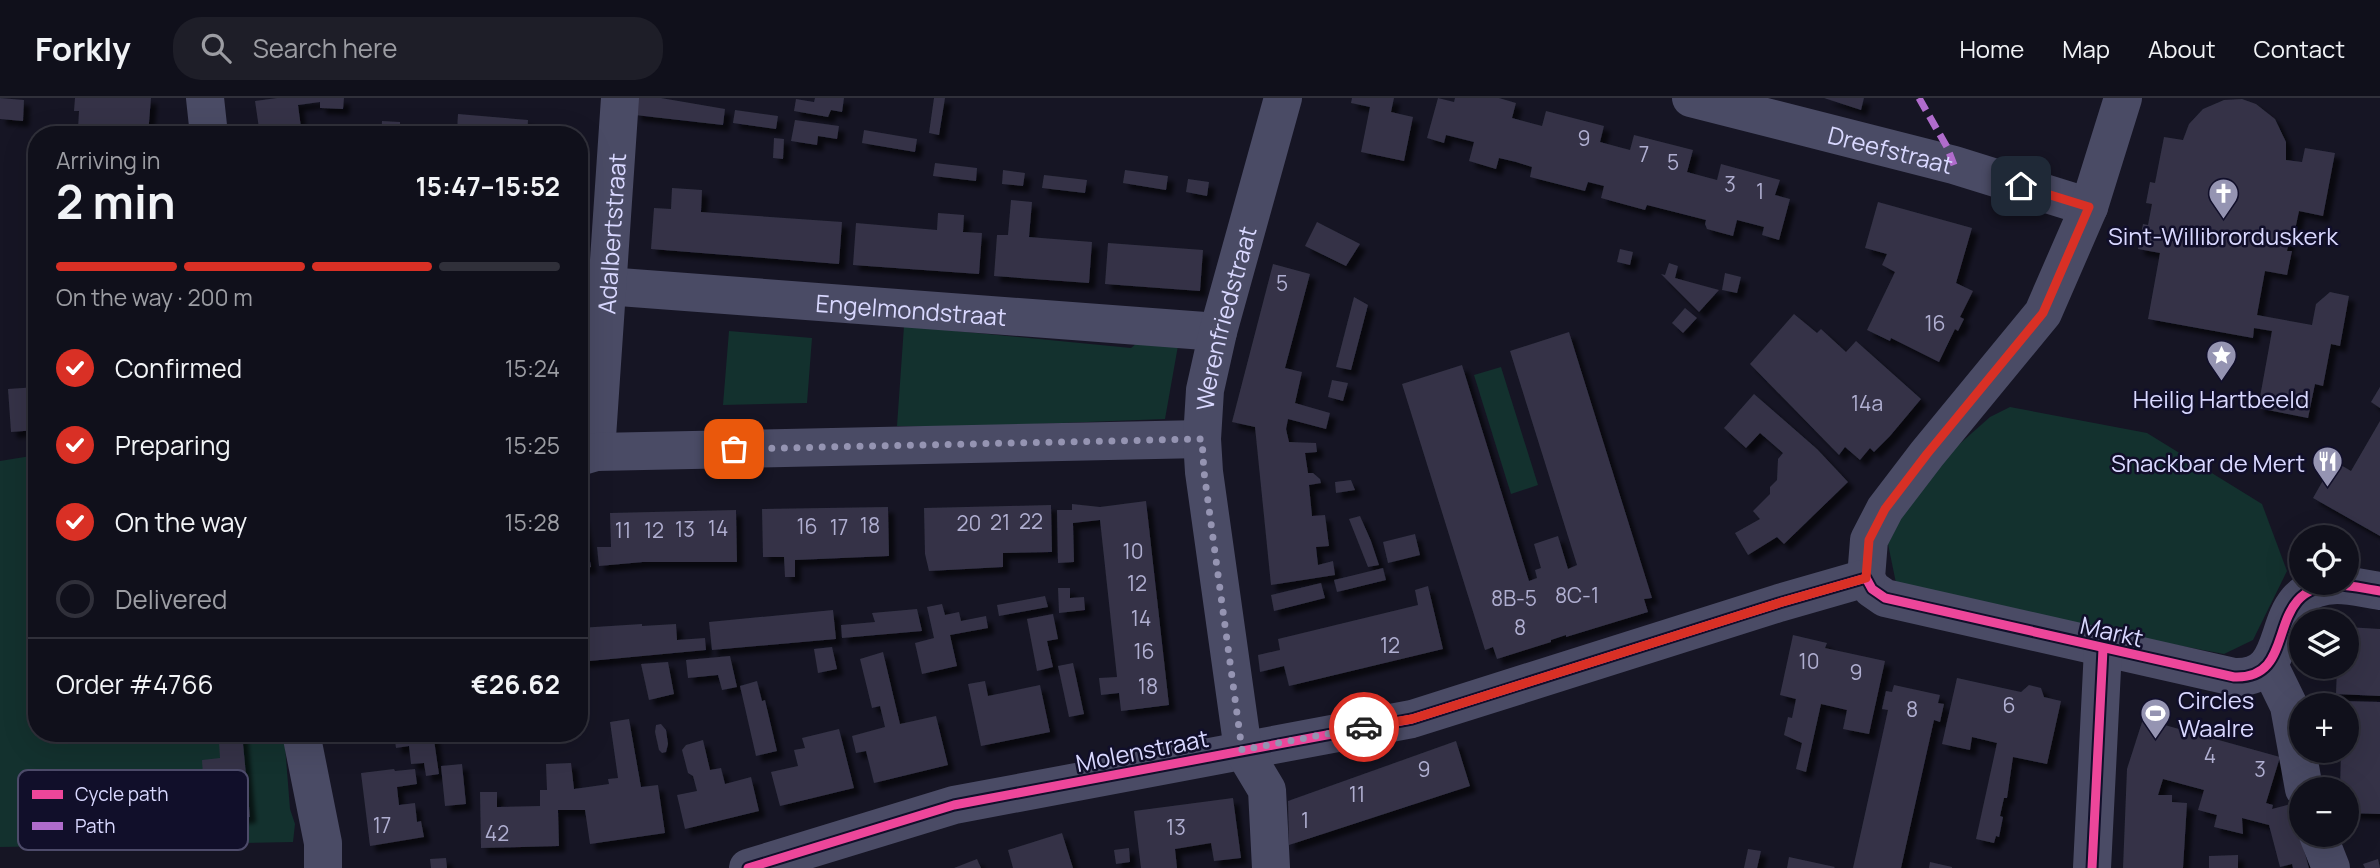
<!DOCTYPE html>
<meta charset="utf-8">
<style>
:root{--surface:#10101b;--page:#1e1e28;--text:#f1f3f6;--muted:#9c9da3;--line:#30303a;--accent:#d93025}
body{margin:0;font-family:Manrope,sans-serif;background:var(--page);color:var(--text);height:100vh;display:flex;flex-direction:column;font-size:26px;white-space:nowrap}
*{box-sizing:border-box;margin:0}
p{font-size:23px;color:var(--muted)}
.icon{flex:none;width:38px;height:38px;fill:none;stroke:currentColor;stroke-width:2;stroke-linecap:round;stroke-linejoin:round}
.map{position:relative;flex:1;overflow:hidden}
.panel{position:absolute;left:28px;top:28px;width:560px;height:616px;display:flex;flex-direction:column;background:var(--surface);border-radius:28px;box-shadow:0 7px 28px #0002,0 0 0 2px var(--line)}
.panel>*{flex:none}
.fabs{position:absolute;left:2289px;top:427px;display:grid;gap:14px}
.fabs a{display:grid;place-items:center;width:70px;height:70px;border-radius:50%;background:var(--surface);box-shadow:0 7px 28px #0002,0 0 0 2px var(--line);font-size:35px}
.pin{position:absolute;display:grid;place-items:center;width:60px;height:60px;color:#fff;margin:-30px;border-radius:14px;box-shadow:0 4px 10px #0006}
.courier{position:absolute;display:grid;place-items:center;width:70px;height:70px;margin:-35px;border:5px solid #d93025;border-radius:50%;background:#fff;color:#222;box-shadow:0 2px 9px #0007}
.head em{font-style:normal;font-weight:700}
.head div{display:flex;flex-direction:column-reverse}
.head{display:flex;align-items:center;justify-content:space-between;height:119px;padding:0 28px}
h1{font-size:46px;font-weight:700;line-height:52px}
.bar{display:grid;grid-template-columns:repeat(4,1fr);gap:10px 7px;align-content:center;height:84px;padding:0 28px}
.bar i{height:9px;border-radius:5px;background:var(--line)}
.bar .on{background:var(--accent)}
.bar p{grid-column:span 4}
.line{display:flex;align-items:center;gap:18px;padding:0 28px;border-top:2px solid var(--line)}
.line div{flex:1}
ol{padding:0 28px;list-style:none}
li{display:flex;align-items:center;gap:21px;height:77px}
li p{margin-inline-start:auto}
li .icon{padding:7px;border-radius:50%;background:var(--accent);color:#fff;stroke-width:4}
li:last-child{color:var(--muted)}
li i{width:38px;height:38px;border:4px solid var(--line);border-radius:50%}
header{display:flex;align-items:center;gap:42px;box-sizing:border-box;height:98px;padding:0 35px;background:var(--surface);border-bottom:2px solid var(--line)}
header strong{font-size:33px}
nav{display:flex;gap:38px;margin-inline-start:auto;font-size:24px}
.search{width:490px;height:63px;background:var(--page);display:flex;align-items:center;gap:18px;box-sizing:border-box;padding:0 24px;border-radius:28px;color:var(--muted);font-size:26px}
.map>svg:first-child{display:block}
.green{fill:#13312e}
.building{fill:#343346;filter:url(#shadow)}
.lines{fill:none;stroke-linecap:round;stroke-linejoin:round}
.minor{stroke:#4a4b65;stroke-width:38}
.quiet{stroke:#b06ccc;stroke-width:7;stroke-dasharray:14 7;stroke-linecap:butt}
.cycleway-casing{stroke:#110f2a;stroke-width:13}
.cycleway{stroke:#ed469a;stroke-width:9}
.done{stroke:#9594b2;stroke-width:7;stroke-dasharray:0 12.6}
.route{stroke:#d93025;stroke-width:9}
.labels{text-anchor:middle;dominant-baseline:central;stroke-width:5;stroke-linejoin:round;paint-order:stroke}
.number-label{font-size:21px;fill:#b0afd1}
.street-label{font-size:24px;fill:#d9d8ff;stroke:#110f2a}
.poi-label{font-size:24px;fill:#d9d8ff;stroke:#110f2a}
.key{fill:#110f2a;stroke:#4d4b6a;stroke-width:2}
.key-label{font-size:19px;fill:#d9d8ff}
</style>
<header>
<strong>Forkly</strong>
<div class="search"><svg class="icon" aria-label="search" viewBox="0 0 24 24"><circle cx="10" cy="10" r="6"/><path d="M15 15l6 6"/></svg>Search here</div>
<nav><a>Home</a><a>Map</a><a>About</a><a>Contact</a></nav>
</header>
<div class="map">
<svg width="2380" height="770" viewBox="0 0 2380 770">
<defs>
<filter id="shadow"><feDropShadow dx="6" dy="6" stdDeviation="2" flood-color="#0009"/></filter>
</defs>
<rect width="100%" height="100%" fill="#161524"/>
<g class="green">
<polygon points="904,228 1131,250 1147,237 1179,242 1165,321 958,329 897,328"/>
<polygon points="729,233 812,240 807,305 723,307"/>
<polygon points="1501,269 1538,387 1511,396 1474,277"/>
<polygon points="2010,309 2147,335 2262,406 2287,473 2253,542 2224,556 2060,525 1896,485 1888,446 1904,413 1937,366 1990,319"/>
<polygon points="37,357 37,635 284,635 290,711 295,726 293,744 0,749 0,363"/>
</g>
<g class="building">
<polygon points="0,0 24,2 23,23 0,21"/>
<polygon points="75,0 151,0 148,37 72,37 72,30 78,31 79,13 74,13"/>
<polygon points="277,0 344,0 343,11 320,10 320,4 298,7 302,37 260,37 255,3"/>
<polygon points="636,0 661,0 725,11 723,27 635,17"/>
<polygon points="815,0 844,0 842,14 831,12 828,19 794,13 796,1 814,4"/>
<polygon points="934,0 945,0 939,37 929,35"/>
<polygon points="1352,0 1394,0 1391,14 1413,19 1404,63 1361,54 1370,9 1351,5"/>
<polygon points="1438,0 1454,4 1455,0 1499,0 1516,5 1512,20 1542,28 1546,13 1604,28 1600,44 1630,52 1634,37 1693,52 1687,74 1717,82 1721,66 1780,82 1775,97 1790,101 1779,142 1762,137 1764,129 1737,122 1733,138 1707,131 1705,126 1706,122 1647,107 1645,112 1601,100 1604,88 1588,84 1585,93 1530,79 1532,69 1516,64 1499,60 1496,71 1469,63 1474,44 1446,37 1444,45 1427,40"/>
<polygon points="1824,0 1864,0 1861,12"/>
<polygon points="2242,1 2256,6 2275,21 2286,44 2286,62 2302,64 2305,50 2335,55 2323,118 2299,113 2295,132 2291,131 2287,153 2292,153 2287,177 2265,173 2257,217 2312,227 2316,206 2330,194 2349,198 2340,248 2331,246 2323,288 2315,286 2308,320 2258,310 2272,233 2254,230 2253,240 2148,221 2160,155 2138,151 2143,126 2148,127 2152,106 2146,105 2150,84 2155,85 2164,39 2183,42 2189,26 2203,11 2224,2"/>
<polygon points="735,12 778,18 776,31 733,25"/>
<polygon points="458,16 528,22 527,37 457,33"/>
<polygon points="795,22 839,28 837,41 818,38 817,47 791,43"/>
<polygon points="382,23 400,24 400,37 381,37"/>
<polygon points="864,32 917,41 915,54 862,45"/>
<polygon points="774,40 784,41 783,61 773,60"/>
<polygon points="935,65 977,70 976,83 933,78"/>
<polygon points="1003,72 1025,75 1023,88 1002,86"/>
<polygon points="1125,72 1168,78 1166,92 1123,85"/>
<polygon points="1044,77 1087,82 1085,95 1042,90"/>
<polygon points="1188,81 1209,84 1207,98 1186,94"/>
<polygon points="672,90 702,92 701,114 842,124 839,166 651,151 654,110 671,111"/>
<polygon points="1011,102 1032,104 1029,139 1092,144 1089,185 994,178 997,137 1008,137"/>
<polygon points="1878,104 1972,130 1956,185 1973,193 1960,219 1964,221 1958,233 1955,231 1939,264 1891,240 1890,243 1867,232 1895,174 1882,167 1887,156 1865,150"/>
<polygon points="938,115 964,117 963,134 982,135 979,176 853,167 856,125 937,132"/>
<polygon points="1317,124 1360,146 1346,168 1305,148"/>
<polygon points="1108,145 1203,152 1200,193 1105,186"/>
<polygon points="1620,151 1633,154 1630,167 1617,164"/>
<polygon points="1669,165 1678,168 1675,180 1719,192 1699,214 1661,176 1665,177"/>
<polygon points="1273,166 1310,176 1285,270 1302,274 1295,305 1330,315 1326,331 1288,321 1286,331 1289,344 1316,345 1317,354 1305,355 1308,375 1313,375 1320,381 1321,385 1309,387 1312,418 1325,417 1329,448 1316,449 1318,467 1333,463 1335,477 1271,487 1255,329 1232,324"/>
<polygon points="1725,175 1741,179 1737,195 1722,192"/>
<polygon points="1354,199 1368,207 1351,272 1336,269"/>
<polygon points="1685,210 1697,220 1683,235 1672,225"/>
<polygon points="1794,216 1817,235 1821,231 1846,254 1856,243 1921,301 1890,338 1874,354 1870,350 1860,362 1845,349 1839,357 1750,266"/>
<polygon points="1569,234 1652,500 1644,501 1648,514 1566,539 1566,537 1551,542 1551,544 1497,561 1493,549 1485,552 1402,286 1462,267 1529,483 1537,480 1535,472 1541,470 1534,446 1558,438 1568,471 1577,467 1510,253"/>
<polygon points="1332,282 1348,285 1343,303 1328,299"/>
<polygon points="37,289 37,332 11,334 8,291"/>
<polygon points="2380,289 2380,310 2371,304"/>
<polygon points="1754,296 1817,351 1848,384 1784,446 1777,439 1748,457 1735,435 1760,421 1753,413 1770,396 1770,389 1777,382 1778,361 1783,355 1760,335 1746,350 1724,330"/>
<polygon points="2380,323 2380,438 2313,400 2334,363 2351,373"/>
<polygon points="1351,382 1355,392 1336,395 1335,384"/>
<polygon points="1146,403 1169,607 1121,613 1119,595 1101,597 1099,580 1117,579 1100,422 1073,425 1074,464 1058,465 1057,412 1072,412 1072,406 1100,409"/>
<polygon points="1051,407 1052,454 1003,455 1003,469 929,473 925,456 924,410"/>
<polygon points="888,409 889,458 795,462 795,479 785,479 784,459 763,459 762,411"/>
<polygon points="736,412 737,464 643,464 599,468 597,449 611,449 610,415"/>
<polygon points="582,418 591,469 579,471 579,419"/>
<polygon points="1360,418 1371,443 1379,467 1368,469 1349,421"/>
<polygon points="1415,436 1420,457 1388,465 1383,444"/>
<polygon points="1383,470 1386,482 1337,494 1334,482"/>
<polygon points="1321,485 1325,500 1274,513 1271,497"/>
<polygon points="1428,488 1443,551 1289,588 1284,568 1260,574 1258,557 1280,552 1278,541 1418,507 1415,492"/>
<polygon points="1058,490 1070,490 1070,500 1084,499 1085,512 1059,515"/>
<polygon points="1045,498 1048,509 999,518 997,507"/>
<polygon points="942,506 945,517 959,514 961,523 986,518 988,530 950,537 957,568 922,576 915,545 934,540 927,509"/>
<polygon points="917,511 922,533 842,540 841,527 875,524 872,515"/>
<polygon points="833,512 836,541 712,552 709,524"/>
<polygon points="1053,516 1058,541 1047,543 1053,569 1037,573 1027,521"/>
<polygon points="642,526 642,528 676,526 677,542 705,540 706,552 579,564 579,530"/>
<polygon points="2347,529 2380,531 2380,598 2336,596 2337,569 2347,569"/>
<polygon points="1793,537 1827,545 1825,550 1885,563 1869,636 1843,631 1847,612 1821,606 1806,674 1796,671 1802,645 1784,637 1788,619 1792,620 1796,601 1780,597"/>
<polygon points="832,549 837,571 818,575 814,551"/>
<polygon points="883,554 900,626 936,618 948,667 874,685 866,653 856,655 852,638 885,629 880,608 872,610 860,561"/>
<polygon points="730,558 737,589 722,592 718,577 688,580 686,562"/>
<polygon points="668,564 674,596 649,602 641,566"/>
<polygon points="1073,565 1084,616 1069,619 1058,568"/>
<polygon points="1957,580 2021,594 2029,587 2041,590 2044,599 2061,603 2047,666 2013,659 2007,700 2004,700 2000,718 2003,719 1999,739 1996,738 1994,745 1976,741 1997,645 1972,639 1970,652 1942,646"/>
<polygon points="757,583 762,603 765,602 777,653 756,658 740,588"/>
<polygon points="985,583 988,598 1040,587 1050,634 981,648 968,586"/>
<polygon points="1894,587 1940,597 1938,605 1944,606 1940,624 1934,622 1901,770 1853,770 1888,612 1882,611 1886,593 1892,594"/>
<polygon points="2343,603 2380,604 2380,716 2347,715 2347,691 2340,691 2341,653 2347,653 2347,607 2343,607"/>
<polygon points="629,621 641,689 658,687 665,735 590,746 585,712 558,712 559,748 481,750 480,694 497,694 497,709 540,708 540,692 547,692 546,666 571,665 574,691 609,686 608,681 618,680 610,624"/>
<polygon points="2143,621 2280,659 2266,705 2273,707 2272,711 2291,706 2309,770 2293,770 2292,766 2280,769 2269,727 2242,720 2243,736 2214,729 2217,717 2198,712 2204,692 2163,681 2158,697 2172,697 2172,704 2187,705 2183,770 2123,770 2127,671"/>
<polygon points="661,626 666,632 668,646 666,654 662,655 659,652 655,634 656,627"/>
<polygon points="839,631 854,690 780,708 771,674 798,668 794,652 805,650 802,640"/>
<polygon points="221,635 242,635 250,719 208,724 205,692 199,693 197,678 203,678 202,662 220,660 219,644 222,644"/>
<polygon points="394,635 433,635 439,676 426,678 424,665 411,666 409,648 396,650"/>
<polygon points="703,642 710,672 721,670 725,686 751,679 759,713 685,731 677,697 697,693 693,678 688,675 682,652 686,647"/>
<polygon points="1456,643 1470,688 1289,747 1288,703"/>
<polygon points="462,666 466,706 445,708 441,668"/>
<polygon points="394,671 395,673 415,671 417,686 397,689 399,707 415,705 417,724 421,723 424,739 370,748 361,675"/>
<polygon points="1233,700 1241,760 1214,763 1211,745 1175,751 1177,770 1141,770 1134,713"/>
<polygon points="1062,735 1073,770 1013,770 1008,752"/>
<polygon points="1129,750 1130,764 1116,766 1114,752"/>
<polygon points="1748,751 1761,753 1757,770 1744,770"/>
<polygon points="2238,757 2238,770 2209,770 2209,758"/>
<polygon points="1789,759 1835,769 1834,770 1787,770"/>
<polygon points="446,760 447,770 431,770 430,761"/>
<polygon points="977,761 981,770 954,770"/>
<polygon points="2378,761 2380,770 2365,770 2363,766"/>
<polygon points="1930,764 1952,769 1952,770 1929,770"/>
</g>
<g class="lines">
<g class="minor">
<polyline points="205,0 209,37"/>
<path id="s1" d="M1691 0 1954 67 2089 109"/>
<path d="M2123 0 2089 109 2043 215 1927 356 1885 411 1869 442 1866 480 1872 491 1885 500 2234 579C2302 582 2260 488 2337 487 2351 487 2366 491 2380 493"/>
<path id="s2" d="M606 188 1218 234"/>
<path id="s3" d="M596 354 620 0"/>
<polyline points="579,359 596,354 1202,341"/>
<polyline points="2269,567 2289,608 2304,691"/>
<polyline points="301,635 323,745 323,770"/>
<polyline points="2318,737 2331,770"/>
<polyline points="748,770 954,707 1412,621 1779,505 1866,480"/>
<path id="s4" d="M1271 770 1267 692 1243 652 1204 374 1202 341 1205 292 1218 234 1283 0"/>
<polyline points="2092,770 2103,551"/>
</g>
<polyline class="quiet" points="1919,0 1947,49 1954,67"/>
<defs>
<g id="cycleway">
<path d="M748 770 954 707 1412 621 1779 505 1866 480 1872 491 1885 500 2234 579C2302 582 2260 488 2337 487 2351 487 2366 491 2380 493"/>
<polyline points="2092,770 2103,551"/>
</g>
</defs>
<use href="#cycleway" class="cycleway-casing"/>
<use href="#cycleway" class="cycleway"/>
</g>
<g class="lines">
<polyline class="done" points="734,351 1202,341 1204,374 1242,652 1364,629"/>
<polyline class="route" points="1364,629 1412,621 1779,505 1866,480 1869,442 1885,411 1927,356 2043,215 2089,109 2021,88"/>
</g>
<defs>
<symbol id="church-pin" viewBox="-11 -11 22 30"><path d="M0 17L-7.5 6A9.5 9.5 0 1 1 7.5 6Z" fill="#9594b2" stroke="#110f2a"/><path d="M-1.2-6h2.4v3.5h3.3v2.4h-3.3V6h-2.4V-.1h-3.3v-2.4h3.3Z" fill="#fff"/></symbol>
<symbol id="sight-pin" viewBox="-11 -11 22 30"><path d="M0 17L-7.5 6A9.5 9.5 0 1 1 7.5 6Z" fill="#9594b2" stroke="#110f2a"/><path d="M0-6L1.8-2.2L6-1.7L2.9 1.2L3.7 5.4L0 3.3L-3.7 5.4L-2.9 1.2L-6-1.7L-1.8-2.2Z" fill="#fff"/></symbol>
<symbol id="restaurant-pin" viewBox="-11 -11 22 30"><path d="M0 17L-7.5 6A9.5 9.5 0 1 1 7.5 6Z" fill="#9594b2" stroke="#110f2a"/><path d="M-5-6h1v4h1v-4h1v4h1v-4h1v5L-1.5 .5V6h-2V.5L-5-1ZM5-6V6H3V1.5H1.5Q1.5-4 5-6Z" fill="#fff"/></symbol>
<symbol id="stadium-pin" viewBox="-11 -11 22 30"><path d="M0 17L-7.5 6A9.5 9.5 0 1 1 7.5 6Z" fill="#9594b2" stroke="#110f2a"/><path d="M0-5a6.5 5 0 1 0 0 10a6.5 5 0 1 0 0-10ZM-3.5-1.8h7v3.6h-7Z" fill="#fff"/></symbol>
</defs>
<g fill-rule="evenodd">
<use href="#church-pin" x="2206" y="78" width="35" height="47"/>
<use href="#sight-pin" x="2204" y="240" width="35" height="47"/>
<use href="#restaurant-pin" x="2310" y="346" width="35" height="47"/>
<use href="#stadium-pin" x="2138" y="598" width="35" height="47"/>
</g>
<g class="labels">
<g class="number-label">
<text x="1584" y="40">9</text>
<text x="1644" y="56">7</text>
<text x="1673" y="64">5</text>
<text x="1730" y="86">3</text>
<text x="1760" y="93">1</text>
<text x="1282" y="185">5</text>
<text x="1935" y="225">16</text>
<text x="1867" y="305">14a</text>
<text x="1031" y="423">22</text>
<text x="1000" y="424">21</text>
<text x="969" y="425">20</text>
<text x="870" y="427">18</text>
<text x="807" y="428">16</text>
<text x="839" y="429">17</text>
<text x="718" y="430">14</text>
<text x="685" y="431">13</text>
<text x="623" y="432">11</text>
<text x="654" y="432">12</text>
<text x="1133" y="453">10</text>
<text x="1137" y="485">12</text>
<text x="1577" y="497">8C-1</text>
<text x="1514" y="500">8B-5</text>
<text x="1141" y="520">14</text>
<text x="1520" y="529">8</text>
<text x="1390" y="547">12</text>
<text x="1144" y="553">16</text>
<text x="1809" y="563">10</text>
<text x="1856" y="574">9</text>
<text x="1148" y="588">18</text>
<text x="2009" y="607">6</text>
<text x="1912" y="611">8</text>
<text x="2210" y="657">4</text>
<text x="1424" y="671">9</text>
<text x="2260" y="671">3</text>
<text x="1357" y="696">11</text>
<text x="1305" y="722">1</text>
<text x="382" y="727">17</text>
<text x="1176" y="729">13</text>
<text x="497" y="735">42</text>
</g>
<g class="street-label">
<text stroke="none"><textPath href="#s1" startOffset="206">Dreefstraat</textPath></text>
<text stroke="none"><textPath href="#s3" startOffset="219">Adalbertstraat</textPath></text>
<text stroke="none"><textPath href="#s2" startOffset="306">Engelmondstraat</textPath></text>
<text stroke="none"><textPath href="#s4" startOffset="562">Werenfriedstraat</textPath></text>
<text transform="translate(2112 533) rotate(13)">Markt</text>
<text transform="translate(1142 652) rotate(-11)">Molenstraat</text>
</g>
<g class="poi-label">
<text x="2223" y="137">Sint-Willibrorduskerk</text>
<text x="2221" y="300">Heilig Hartbeeld</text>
<text x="2305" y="364" text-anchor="end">Snackbar de Mert</text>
<text x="2178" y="601" text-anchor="start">Circles<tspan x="2178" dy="28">Waalre</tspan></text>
</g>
</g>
<rect x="18" y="672" width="230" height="80" rx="10" class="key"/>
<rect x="32" y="692" width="31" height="9" fill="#ed469a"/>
<rect x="32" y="724" width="31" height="8" fill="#b06ccc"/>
<g class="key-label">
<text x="75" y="703">Cycle path</text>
<text x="75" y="735">Path</text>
</g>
</svg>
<div class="fabs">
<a><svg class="icon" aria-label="locate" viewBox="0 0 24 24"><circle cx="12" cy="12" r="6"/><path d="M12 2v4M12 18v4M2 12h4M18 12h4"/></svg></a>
<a><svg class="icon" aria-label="layers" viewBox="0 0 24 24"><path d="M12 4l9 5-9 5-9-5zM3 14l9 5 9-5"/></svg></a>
<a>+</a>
<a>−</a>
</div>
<div class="pin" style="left:734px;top:351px;background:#ea580c"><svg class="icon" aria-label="bag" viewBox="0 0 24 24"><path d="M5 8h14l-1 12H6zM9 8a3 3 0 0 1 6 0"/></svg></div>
<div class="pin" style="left:2021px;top:88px;background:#1f2937"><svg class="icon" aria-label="home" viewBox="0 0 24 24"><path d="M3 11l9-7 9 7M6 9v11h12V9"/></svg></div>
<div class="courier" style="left:1364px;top:629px"><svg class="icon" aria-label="car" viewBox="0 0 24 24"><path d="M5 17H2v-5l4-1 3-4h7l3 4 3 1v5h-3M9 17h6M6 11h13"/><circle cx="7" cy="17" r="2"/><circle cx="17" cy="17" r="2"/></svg></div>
<section class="panel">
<div class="head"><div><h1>2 min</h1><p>Arriving in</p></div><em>15:47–15:52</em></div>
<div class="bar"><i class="on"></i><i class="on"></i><i class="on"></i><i></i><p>On the way · 200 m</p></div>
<ol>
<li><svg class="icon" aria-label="check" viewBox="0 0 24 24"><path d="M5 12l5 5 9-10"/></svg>Confirmed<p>15:24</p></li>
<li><svg class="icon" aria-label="check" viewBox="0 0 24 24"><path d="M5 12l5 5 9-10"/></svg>Preparing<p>15:25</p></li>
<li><svg class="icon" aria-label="check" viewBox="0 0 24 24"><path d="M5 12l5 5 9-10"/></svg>On the way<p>15:28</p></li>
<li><i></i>Delivered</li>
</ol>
<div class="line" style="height:91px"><div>Order #4766</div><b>€26.62</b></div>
</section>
</div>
